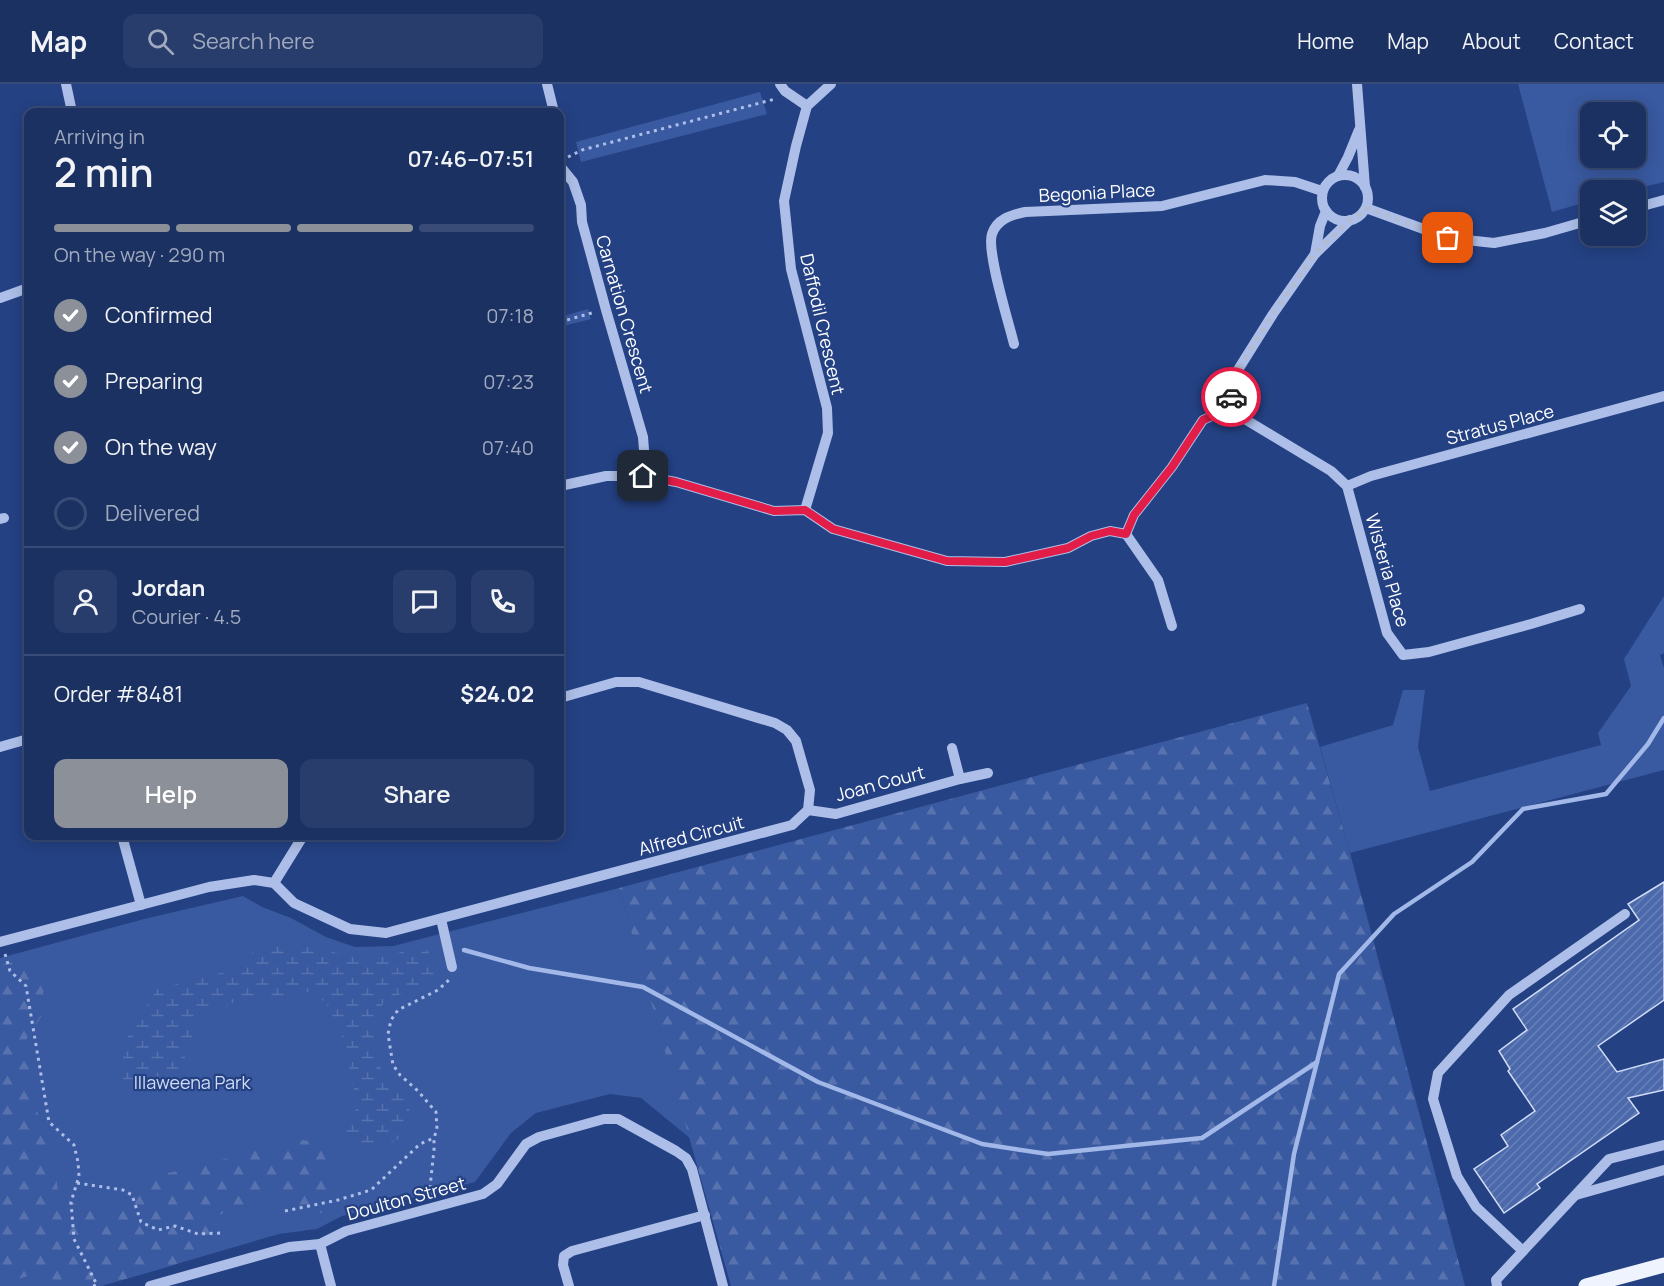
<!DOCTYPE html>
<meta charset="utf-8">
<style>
:root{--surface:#1b3162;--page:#283d6b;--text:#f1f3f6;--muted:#a0a9be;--line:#394c77;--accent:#8c9099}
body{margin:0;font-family:Manrope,sans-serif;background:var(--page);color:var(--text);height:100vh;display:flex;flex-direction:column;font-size:22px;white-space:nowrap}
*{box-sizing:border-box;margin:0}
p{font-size:20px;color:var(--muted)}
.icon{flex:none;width:33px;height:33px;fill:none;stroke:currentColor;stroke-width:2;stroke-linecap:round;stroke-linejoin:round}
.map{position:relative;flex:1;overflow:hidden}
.sheet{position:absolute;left:24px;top:24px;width:540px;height:732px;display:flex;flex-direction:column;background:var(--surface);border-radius:12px;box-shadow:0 3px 15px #0003,0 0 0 2px var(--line)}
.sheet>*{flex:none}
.fabs{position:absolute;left:1580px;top:18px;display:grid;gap:12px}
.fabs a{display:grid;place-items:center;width:66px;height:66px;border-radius:12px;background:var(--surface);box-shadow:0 3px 15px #0003,0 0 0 2px var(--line);font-size:30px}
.pin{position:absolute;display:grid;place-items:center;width:51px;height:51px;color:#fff;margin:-26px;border-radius:12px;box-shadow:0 3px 9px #0006}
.courier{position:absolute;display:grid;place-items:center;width:60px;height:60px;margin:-30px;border:4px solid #e11d48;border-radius:50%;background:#fff;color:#222;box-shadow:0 2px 8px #0007}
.head em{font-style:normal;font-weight:600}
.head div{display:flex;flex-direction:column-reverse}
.head{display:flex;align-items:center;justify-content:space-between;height:102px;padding:0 30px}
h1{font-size:39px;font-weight:600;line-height:45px}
.bar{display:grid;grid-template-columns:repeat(4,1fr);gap:9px 6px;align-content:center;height:72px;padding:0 30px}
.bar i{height:8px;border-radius:4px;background:var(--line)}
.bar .on{background:var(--accent)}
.bar p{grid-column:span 4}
.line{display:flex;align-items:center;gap:15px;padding:0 30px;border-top:2px solid var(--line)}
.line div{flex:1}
.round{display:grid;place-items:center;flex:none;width:63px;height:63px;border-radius:12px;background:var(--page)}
ol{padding:0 30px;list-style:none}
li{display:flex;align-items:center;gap:18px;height:66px}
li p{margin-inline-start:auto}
li .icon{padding:6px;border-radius:50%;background:var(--accent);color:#fff;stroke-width:4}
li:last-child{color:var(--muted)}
li i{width:33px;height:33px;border:3px solid var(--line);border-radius:50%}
.primary-button{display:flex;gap:12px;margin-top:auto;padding:12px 30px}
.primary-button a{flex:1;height:69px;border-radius:12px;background:var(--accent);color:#fff;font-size:24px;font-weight:600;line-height:69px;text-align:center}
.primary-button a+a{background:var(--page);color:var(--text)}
header{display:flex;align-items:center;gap:36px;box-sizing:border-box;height:84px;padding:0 30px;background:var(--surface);border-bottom:2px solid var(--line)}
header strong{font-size:28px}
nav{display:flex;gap:33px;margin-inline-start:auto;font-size:21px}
.search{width:420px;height:54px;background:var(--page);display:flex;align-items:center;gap:15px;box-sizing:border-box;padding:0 21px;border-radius:12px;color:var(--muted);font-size:22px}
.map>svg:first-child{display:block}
.green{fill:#3959a0;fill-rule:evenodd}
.forest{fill:url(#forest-firs)}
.wetland{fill:url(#wetland-marsh)}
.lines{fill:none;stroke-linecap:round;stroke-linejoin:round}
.stream{stroke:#a1b8e8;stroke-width:4.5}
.building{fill:url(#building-hatch);stroke:#d0dcf6;stroke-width:1.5}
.path{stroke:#adbfe8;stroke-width:3;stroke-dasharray:3 4.5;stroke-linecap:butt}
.minor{stroke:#adbfe8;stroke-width:10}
.major{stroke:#eff3fe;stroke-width:15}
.done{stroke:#b2bcd4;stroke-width:6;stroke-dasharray:0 10.8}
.route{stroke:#e11d48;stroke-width:8}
.labels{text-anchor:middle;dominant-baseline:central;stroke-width:4.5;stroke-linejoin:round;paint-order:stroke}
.street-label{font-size:18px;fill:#fff;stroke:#244183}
.park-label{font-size:18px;fill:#d0dcf6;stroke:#244183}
</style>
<header>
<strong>Map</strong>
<div class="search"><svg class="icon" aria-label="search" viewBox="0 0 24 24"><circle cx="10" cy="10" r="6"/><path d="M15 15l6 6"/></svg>Search here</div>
<nav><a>Home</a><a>Map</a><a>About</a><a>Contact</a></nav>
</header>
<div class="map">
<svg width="1664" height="1202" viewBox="0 0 1664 1202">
<defs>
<pattern id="forest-firs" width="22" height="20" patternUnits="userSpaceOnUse" patternTransform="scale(1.5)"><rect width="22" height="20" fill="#3959a0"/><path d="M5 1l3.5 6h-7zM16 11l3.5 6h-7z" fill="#5772ae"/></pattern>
<pattern id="wetland-marsh" width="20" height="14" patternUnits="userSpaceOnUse" patternTransform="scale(1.5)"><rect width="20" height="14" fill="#3959a0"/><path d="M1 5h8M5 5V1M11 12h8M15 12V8" fill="none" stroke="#5772ae"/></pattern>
<pattern id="building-hatch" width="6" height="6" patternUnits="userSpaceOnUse" patternTransform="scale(1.5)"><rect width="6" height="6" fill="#4c6aab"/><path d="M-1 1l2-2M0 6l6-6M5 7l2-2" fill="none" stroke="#6780b8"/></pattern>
</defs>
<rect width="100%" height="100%" fill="#244183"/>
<g class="green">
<path d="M1518 0H1664V98L1631 106H1590V117L1552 128ZM1590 28H1635V74H1590Z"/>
<polygon points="760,8 767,30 581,78 576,58"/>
<polygon points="588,225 591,235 560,243 560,233"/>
<polygon points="1664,512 1664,569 1660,571 1664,584 1664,686 1350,769 1320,663 1393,641 1403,606 1425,606 1418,663 1430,707 1601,661 1598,649 1631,602 1624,575"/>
<polygon points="619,804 691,1055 641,1014 610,1010 536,1029 511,1049 475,1098 342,1132 317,1145 279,1150 101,1202 0,1202 0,874 144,835 243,812 262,823 291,834 326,853 355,863 393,862"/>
</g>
<g class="forest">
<polygon points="1307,619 1350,769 1465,1202 731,1202 619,804"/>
<polygon points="28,874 34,887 44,897 42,931 26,956 35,998 35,1022 50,1061 59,1111 86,1126 104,1127 140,1095 196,1083 295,1055 317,1058 339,1102 329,1127 305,1133 290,1114 266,1111 214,1133 211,1158 192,1174 171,1182 101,1202 63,1202 58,1197 33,1190 7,1199 7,1202 0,1202 0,881"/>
</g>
<path class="wetland" d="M261 862 306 863 347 871 387 872 424 862C432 871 440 886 429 897 423 902 393 913 384 917L374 941 375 976 406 1018 414 1037 397 1056 364 1068 341 1045 358 1023 341 948 326 919 311 907 291 913 247 914 199 930 183 980 145 1012 123 1000V960L157 905 229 887Z"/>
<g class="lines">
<g class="stream">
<polyline points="464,866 529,884 643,903 818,998 982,1060 1048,1070 1202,1054 1317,978"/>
<polyline points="1274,1202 1294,1070 1339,890 1394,830 1472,778 1523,725 1606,710 1648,660 1664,634"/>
</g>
</g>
<polygon class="building" points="1664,798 1664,916 1598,962 1617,988 1664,975 1664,1006 1628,1014 1639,1029 1537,1100 1540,1104 1504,1129 1474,1085 1508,1062 1501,1051 1535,1027 1508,987 1510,985 1499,967 1527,946 1513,925 1639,836 1628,820"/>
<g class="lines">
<g class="path">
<polyline points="568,73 582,66 775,15"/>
<polyline points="560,238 595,228"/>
<polyline points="5,870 10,887 26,902 49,1038 74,1061 78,1078 79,1092 71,1118 74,1155 97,1201 93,1202"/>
<polyline points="77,1099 123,1106 132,1111 141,1138 158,1146 175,1142 198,1150 221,1149"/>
<polyline points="433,1111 430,1103 434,1066 434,1054 437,1045 436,1028 418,1007 400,991 393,981 388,950 391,936 398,926 438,906 451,894"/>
<polyline points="285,1127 338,1116 371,1106 420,1060 434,1054"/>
</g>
<g class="minor">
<polyline points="66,0 72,28"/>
<polyline points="547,0 554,28"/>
<polyline points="780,0 785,7 807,22"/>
<polyline points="1357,0 1365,103"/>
<polyline points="560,82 573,98 581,121 582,138 606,226 643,353 644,366 643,392"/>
<circle cx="1345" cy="114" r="23"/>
<polyline points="1338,92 1348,73 1359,46"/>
<polyline points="1366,124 1448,154 1494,159 1545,149 1590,136"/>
<polyline points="1635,124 1664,116"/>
<polyline points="1315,170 1320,142 1326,127"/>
<polyline points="0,214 28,204"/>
<path d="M1014 260C1009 239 986 167 992 150 997 135 1011 131 1025 128L1162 122 1265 96 1295 98 1322 107"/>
<polyline points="1228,325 1331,387 1347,402 1387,549 1403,571 1429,568 1531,540 1580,525"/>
<polyline points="560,402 606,392 643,392 676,398 774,427 805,426 833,445 947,477 1005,478 1068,464 1091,452 1110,447 1126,450 1134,431 1172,383 1203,336 1228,325 1236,289 1273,230 1315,170 1350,136"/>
<polyline points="1347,402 1371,392 1664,312"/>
<polyline points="805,426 828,349 827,324 791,185 784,117 796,62 807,22 831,0"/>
<polyline points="0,435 4,434"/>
<polyline points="1126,450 1158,496 1172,542"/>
<polyline points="0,663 28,655"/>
<polyline points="952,664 960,695 988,689"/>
<polyline points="808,726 836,730 960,695"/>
<polyline points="122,752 141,821"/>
<polyline points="274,799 303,752"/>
<polyline points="441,835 452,883"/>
<polyline points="0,858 209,803 254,796 274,799 294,819 350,845 386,849 792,741 808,726 810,706 796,657 787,646 775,639 639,598 616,598 560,614"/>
<polyline points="1576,1111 1664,1086"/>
<polyline points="320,1160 331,1202"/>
<polyline points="1523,1167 1476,1123 1457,1092 1433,1015 1438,989 1509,911 1625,830"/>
<polyline points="150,1202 289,1163 320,1160 346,1147 483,1110 497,1100 526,1060 539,1053 604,1035 618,1035 676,1067 686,1074 692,1085 723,1202"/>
<polyline points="569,1202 563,1181 564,1172 572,1167 705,1131"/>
<polyline points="1497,1202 1496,1196 1609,1075 1664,1061"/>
</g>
<polyline class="major" points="1586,1202 1664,1181"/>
</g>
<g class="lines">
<polyline class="done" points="1231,313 1236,289 1273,230 1315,170 1350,136 1362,129 1366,124 1448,154"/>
<polyline class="route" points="643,392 676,398 774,427 805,426 833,445 947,477 1005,478 1068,464 1091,452 1110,447 1126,450 1134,431 1172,383 1203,336 1228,325 1231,313"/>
</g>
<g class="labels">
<g class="street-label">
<text transform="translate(1097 108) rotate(-3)">Begonia Place</text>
<text transform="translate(625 230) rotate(74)">Carnation Crescent</text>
<text transform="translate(823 240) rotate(77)">Daffodil Crescent</text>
<text transform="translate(1500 340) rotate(-15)">Stratus Place</text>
<text transform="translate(1388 486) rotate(74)">Wisteria Place</text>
<text transform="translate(880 699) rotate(-15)">Joan Court</text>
<text transform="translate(691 751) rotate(-15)">Alfred Circuit</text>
<text transform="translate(406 1114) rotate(-15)">Doulton Street</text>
</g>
<g class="park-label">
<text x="192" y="998">Illaweena Park</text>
</g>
</g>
</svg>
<div class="fabs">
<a><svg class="icon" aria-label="locate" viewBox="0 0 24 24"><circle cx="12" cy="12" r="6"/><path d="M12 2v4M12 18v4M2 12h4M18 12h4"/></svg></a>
<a><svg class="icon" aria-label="layers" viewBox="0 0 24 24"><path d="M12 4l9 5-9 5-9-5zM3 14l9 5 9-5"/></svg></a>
</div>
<div class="pin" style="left:1448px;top:154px;background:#ea580c"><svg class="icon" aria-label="bag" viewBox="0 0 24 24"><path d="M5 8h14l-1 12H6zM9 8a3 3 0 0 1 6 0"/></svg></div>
<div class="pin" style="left:643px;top:392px;background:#1f2937"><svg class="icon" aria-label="home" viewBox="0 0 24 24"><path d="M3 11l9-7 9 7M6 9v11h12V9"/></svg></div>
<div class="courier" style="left:1231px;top:313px"><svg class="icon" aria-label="car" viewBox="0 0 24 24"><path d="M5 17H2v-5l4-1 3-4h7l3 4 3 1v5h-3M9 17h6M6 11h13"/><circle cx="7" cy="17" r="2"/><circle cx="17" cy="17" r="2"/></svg></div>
<section class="sheet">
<div class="head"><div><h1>2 min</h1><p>Arriving in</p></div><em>07:46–07:51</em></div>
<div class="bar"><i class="on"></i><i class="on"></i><i class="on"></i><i></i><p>On the way · 290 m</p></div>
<ol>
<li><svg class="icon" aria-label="check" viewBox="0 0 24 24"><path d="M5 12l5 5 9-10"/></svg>Confirmed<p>07:18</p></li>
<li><svg class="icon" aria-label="check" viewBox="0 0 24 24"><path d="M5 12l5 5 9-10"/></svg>Preparing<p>07:23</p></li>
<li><svg class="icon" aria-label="check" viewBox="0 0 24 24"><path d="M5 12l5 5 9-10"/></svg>On the way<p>07:40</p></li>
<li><i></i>Delivered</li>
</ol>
<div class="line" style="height:108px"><a class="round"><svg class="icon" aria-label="person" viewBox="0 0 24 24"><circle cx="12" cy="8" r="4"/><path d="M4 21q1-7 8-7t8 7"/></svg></a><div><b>Jordan</b><p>Courier · 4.5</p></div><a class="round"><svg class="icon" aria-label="chat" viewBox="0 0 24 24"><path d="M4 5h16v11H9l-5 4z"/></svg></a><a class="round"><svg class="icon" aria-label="phone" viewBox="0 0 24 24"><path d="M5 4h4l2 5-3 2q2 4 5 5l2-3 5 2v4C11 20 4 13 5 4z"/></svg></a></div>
<div class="line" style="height:78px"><div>Order #8481</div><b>$24.02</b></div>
<div class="primary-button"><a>Help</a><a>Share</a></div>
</section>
</div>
